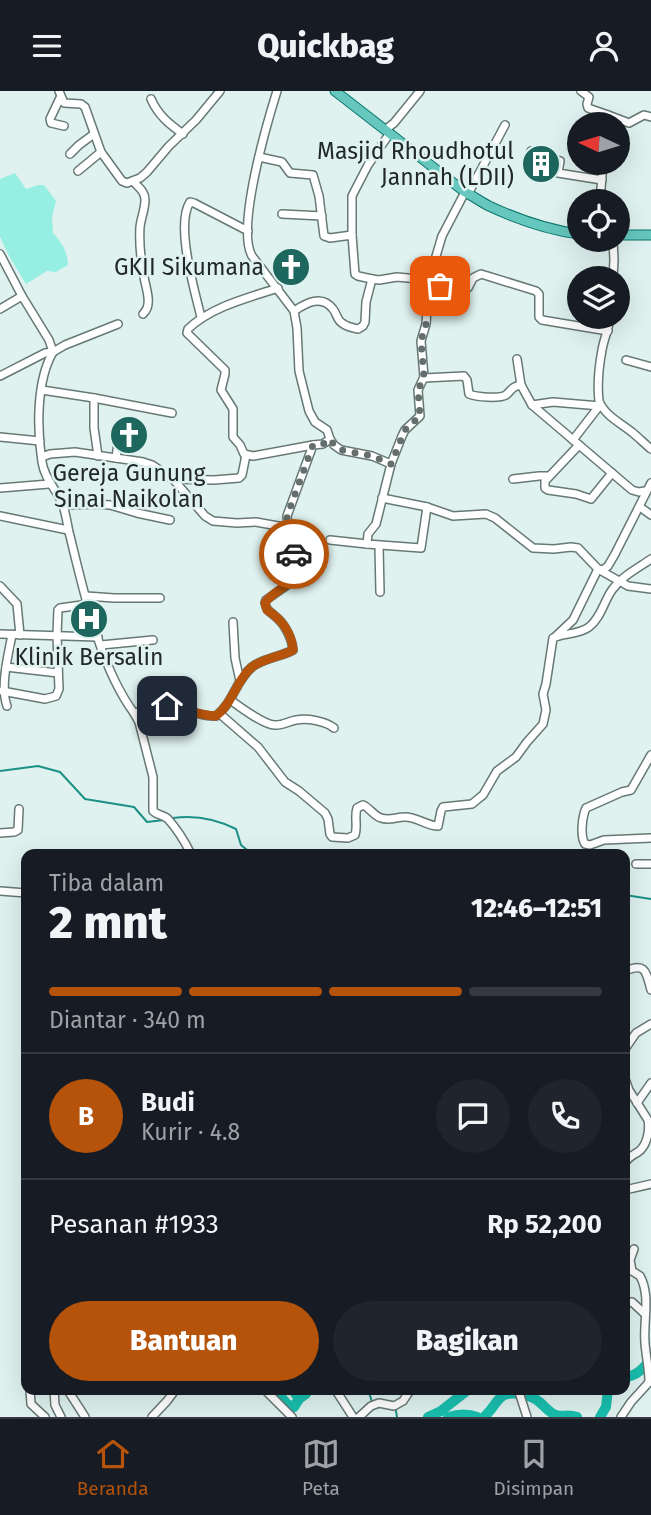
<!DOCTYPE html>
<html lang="id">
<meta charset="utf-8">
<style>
:root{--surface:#171b24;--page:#20242c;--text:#f1f3f6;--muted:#9ea1a6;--line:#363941;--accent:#b45309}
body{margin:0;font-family:"Fira Sans",sans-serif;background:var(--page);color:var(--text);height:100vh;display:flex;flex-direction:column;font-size:26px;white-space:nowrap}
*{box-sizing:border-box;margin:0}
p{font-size:23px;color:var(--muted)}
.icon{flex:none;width:38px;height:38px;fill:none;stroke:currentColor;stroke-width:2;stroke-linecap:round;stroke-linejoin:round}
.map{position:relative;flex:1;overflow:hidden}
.panel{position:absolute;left:21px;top:758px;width:609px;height:546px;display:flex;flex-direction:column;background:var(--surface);border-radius:14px;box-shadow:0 7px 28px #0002}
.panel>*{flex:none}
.needle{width:46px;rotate:274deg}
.fabs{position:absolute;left:567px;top:21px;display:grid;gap:14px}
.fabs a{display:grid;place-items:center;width:63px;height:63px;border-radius:50%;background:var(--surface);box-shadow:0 7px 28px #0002;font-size:35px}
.pin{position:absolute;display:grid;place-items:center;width:60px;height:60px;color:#fff;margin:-30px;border-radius:14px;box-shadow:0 4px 10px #0006}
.courier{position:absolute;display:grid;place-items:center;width:70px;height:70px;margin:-35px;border:5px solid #b45309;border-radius:50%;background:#fff;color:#222;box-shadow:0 2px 9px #0007}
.head em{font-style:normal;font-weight:800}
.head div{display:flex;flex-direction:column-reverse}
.head{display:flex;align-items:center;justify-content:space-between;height:119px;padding:0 28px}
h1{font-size:46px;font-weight:800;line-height:52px}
.bar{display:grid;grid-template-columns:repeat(4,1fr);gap:10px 7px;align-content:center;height:84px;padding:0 28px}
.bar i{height:9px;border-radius:5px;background:var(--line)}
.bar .active{background:var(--accent)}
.bar p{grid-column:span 4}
.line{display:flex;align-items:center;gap:18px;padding:0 28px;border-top:2px solid var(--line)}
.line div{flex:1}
.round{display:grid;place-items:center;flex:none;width:74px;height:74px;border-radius:37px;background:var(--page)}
.primary-button{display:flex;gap:14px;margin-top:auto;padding:14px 28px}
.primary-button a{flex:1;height:80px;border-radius:42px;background:var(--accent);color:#fff;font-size:28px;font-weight:800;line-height:80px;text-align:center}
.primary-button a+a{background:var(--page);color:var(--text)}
header{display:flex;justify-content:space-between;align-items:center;height:91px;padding:0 28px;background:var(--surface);font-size:32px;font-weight:800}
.dock{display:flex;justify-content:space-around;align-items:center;height:98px;border-top:2px solid var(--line);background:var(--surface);font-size:19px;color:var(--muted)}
.dock a{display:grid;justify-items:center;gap:4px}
.dock .active{color:var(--accent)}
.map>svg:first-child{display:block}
.green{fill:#96efe2}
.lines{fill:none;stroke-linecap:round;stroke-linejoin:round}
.stream{stroke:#1b9186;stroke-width:2}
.river{stroke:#19beae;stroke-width:10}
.minor-casing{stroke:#677875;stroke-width:10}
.major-casing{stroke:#0c776d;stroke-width:11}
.minor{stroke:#fff;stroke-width:7}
.major{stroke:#66c7be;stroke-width:9}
.done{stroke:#646f6d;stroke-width:7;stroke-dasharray:0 12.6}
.route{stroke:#b45309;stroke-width:9}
.labels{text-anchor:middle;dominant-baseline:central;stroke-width:5;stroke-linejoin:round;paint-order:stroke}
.poi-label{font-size:23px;fill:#212827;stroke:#dff2ef;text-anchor:end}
</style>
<header><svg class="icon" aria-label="menu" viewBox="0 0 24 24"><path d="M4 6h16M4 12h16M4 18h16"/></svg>Quickbag<svg class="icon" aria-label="person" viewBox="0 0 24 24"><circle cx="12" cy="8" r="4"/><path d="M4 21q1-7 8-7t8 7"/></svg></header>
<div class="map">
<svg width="651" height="1326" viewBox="0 0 651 1326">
<rect width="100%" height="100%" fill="#dff2ef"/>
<path class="green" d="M15 82 26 98 38 94H44L56 110 52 126 53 142C62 152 67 159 68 174L56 181 47 180 26 193 9 165 0 146V88Z"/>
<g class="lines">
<g class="stream">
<polyline points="0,680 38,675 60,681 85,708 134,716 147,731 164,729"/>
<path d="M173 727C194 724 216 728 236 738L241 754 252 763"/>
<polyline points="625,804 651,808"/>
<polyline points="368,1298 372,1311"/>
<polyline points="394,1317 396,1320 397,1326"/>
</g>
<g class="river">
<path d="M625 1286C637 1285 644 1277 651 1267"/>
<polyline points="275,1298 287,1313 294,1316 299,1308 306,1303 309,1298"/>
<polyline points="292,1298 299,1308"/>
<polyline points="428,1326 441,1320 469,1298"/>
<path d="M448 1326C458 1323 467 1322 477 1326"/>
<path d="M484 1326C500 1312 496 1298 523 1304 529 1305 534 1306 538 1310 544 1314 549 1322 556 1324 563 1326 569 1323 577 1326"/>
<polyline points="600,1326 606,1316 608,1298"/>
</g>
<defs>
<g id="minor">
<polyline points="59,0 64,12 81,13 85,16 101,61 122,90 127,92 140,87 147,81 169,55 196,29 220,0"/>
<polyline points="581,0 589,6 587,13 588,17 608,24 607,33"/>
<polyline points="60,7 50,28 51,32 64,35"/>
<path d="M151 8C158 24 169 33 183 43"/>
<polyline points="608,24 629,32 644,24 651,26"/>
<polyline points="385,39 394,32 420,0"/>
<polyline points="531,60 560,70 558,82 602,89"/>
<polyline points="70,63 79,54 94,43"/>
<polyline points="259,66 282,71 290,82 313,84 319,105 324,145 330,147 352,144 355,183 358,185 372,188"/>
<polyline points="78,80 101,61"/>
<path d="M133 90C138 96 145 100 145 109 145 118 141 127 140 136 139 152 141 170 144 186 146 198 153 214 143 223"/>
<polyline points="468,103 505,34"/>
<polyline points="600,110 603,72"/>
<polyline points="282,123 322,125"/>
<polyline points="352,144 352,105 368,74 390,42"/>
<polyline points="613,149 614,169 613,187"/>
<polyline points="0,163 22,205 49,249 53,261"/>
<polyline points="427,195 468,197 473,187 481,183 536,200 539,203 539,226 542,229 608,240"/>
<path d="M278 197C247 207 211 216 188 238L187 242 225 279V283L221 299 233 318V346L240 354 244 363 253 365 313 354"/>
<polyline points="0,218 22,205"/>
<path d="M294 220C306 212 322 203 333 218 337 223 337 229 342 232 347 236 353 237 358 238L363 235 365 231 366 211 372 188 379 189 397 186 429 189"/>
<path d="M201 226C195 201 175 134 190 111L194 112 248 140"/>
<path d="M610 226C609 238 604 247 602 259 599 275 597 293 599 310 605 325 621 332 633 342 639 347 645 353 651 358"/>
<path d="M53 261C36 290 37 339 42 371 45 390 58 399 63 415 66 423 67 432 69 441 83 497 99 575 134 622 146 619 160 614 173 616 188 618 201 626 216 625 233 612 236 589 252 576 264 567 280 566 293 559 292 548 285 533 276 526 270 520 267 521 265 512L266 509 286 495 294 487C295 475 296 458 294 446 292 438 287 434 287 425L313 354 323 353 330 348 327 339 315 331 309 320 299 280 297 237 294 220 252 165C236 137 267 32 277 0"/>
<polyline points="517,268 521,294"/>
<polyline points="626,269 651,276"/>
<polyline points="0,285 45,262 53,261 65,254 118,233"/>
<path d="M424 287 464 285 467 289 469 303C476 306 499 308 506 304 513 298 511 296 521 294L532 314 632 399 639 401 645 400"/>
<polyline points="42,299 94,307 172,322"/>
<polyline points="94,307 94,337 98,365"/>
<polyline points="532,314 553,311 600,315"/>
<polyline points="0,346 40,350"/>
<polyline points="330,348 334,354 341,359 372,365 391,373"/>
<polyline points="573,349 600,314"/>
<polyline points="579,354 545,390 545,397 548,399 576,403 591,408 612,382"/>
<polyline points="42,366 50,363 75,361 143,371 152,374 173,388 205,425 213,430 237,432 256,431 289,437"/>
<polyline points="116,367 120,335"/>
<polyline points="173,388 214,389 239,387 242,384 246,364"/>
<polyline points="513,388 539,385 549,385"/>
<polyline points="0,397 49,393"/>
<polyline points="382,407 427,416 453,425 486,423 495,427 533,457 554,458 571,456 578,457 598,478 603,479 608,475 615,463 651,392"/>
<polyline points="63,414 97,413 110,414 137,422 170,429"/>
<polyline points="427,416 421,457 367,453 368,443 376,433 391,373 402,345 405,339 420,325 418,299 424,286 421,250 426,233 429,189 442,145 465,101"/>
<polyline points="640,416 651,424"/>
<polyline points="0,425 68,439"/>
<polyline points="330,449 367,453"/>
<polyline points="379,455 380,501"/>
<polyline points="0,495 17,513 20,544"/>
<polyline points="86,505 114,507 160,507"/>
<polyline points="233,531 235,567 240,590"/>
<polyline points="0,543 98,546"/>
<polyline points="556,545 573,529 598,478 628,495 651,498"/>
<polyline points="101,554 153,549"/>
<polyline points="6,576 58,582"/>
<polyline points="2,600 45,608 56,605 59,598 57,544 58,519 60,517 89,513"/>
<path d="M230 609C241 616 262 633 274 634 282 635 289 630 296 629 308 627 325 630 334 637"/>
<path d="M7 615C0 596 8 564 12 544"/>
<path d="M134 622 139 631 153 686V720C157 724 164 724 168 728 177 738 185 751 191 763"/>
<path d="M220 623 258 656 285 691 299 700 325 722 328 728 330 743 332 746 348 747 355 744C358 735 354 726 357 717L363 714C370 717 374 725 381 727 390 730 396 726 404 726 416 725 426 735 438 735L441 720 443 716 472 713 478 708 483 704 497 680 516 666 527 651 543 633 546 619 543 603 546 593 553 547C564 542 578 544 589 536 601 527 604 510 612 499 622 485 638 477 651 468"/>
<path d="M651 664 631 699 622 701 586 717C582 726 580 745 585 753L590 754 604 749 651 747"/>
<polyline points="0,742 14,741 18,739 19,718"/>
<polyline points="636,773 651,773"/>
<polyline points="0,800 26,802"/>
<path d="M625 880C646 871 646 881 651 899"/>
<polyline points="625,958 636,942 651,933"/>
<path d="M625 988 629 999 648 1029C650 1039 647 1055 638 1061 632 1065 629 1065 625 1072"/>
<polyline points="637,1012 651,992"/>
<polyline points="625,1099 651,1093"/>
<path d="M634 1158 630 1169 632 1180 640 1185C651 1205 643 1230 645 1252 646 1266 649 1277 649 1291"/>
<polyline points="625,1212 632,1211 645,1223"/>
<polyline points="30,1298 31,1313 45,1326"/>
<polyline points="54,1298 55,1314 61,1326"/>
<polyline points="67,1298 85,1326"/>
<polyline points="264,1298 292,1326"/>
<polyline points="335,1298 353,1326"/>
<polyline points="518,1298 527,1326"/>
<polyline points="152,1326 167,1310 176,1298"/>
<polyline points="359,1326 371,1315 379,1312 394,1315 403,1310 411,1298"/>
<polyline points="621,1326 631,1311 651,1289"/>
</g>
<g id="major">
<path d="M335 0 465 101C473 105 481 111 489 115 517 128 549 139 579 143"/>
<polyline points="618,144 651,144"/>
</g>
</defs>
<use href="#minor" class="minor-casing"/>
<use href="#major" class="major-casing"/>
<use href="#minor" class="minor"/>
<use href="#major" class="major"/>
</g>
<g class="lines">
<path class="done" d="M294 463C294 456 296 446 292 440 289 434 287 432 287 425L313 354 323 353 330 348 334 354 341 359 372 365 391 373 405 339 420 325 418 299 424 286 421 250 426 233 427 195H440"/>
<path class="route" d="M167 615C184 617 200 625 216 625 233 612 236 589 252 576 264 567 280 566 293 559 292 542 281 528 267 519L265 512C272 501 286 497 294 487V463"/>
</g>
<defs>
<symbol id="building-disc" viewBox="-11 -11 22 22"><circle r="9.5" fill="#1d675e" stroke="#dff2ef"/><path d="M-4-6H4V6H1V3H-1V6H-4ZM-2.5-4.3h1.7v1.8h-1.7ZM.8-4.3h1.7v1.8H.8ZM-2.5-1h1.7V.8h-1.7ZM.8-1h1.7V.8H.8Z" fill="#fff"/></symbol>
<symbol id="church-disc" viewBox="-11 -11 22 22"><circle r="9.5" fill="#1d675e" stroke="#dff2ef"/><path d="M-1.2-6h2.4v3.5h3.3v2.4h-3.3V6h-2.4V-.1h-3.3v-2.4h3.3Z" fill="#fff"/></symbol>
<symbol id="hospital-disc" viewBox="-11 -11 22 22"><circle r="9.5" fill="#1d675e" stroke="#dff2ef"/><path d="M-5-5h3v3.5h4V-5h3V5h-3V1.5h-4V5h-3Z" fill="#fff"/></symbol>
</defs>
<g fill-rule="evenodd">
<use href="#building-disc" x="519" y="51" width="44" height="44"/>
<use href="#church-disc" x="269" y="154" width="44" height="44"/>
<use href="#church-disc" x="107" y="322" width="44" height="44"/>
<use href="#hospital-disc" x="67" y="506" width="44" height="44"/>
</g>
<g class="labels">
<g class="poi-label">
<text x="514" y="60">Masjid Rhoudhotul<tspan x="514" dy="26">Jannah (LDII)</tspan></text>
<text x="264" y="176">GKII Sikumana</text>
<text x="129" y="382" text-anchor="middle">Gereja Gunung<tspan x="129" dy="26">Sinai Naikolan</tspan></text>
<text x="89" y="566" text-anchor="middle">Klinik Bersalin</text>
</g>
</g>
</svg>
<div class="fabs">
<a><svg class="needle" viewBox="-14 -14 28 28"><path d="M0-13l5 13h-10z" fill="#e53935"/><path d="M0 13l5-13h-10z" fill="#9ea1a6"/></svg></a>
<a><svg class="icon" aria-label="locate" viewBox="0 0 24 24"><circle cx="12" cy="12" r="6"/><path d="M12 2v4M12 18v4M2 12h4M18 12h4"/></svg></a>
<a><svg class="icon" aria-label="layers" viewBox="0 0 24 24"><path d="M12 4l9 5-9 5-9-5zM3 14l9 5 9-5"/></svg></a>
</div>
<div class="pin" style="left:440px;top:195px;background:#ea580c"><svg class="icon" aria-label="bag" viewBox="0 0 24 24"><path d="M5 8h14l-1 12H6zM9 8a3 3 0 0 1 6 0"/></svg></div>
<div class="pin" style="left:167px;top:615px;background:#1f2937"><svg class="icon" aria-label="home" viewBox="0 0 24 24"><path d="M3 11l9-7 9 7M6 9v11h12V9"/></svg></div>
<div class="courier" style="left:294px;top:463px"><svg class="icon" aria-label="car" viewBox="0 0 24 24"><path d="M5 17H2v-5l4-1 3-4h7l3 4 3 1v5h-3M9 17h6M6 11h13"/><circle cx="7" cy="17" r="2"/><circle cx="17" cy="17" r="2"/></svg></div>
<section class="panel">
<div class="head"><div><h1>2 mnt</h1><p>Tiba dalam</p></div><em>12:46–12:51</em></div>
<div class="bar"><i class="active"></i><i class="active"></i><i class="active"></i><i></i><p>Diantar · 340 m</p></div>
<div class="line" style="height:126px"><b class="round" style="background:var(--accent);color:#fff">B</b><div><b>Budi</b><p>Kurir · 4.8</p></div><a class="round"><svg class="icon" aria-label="chat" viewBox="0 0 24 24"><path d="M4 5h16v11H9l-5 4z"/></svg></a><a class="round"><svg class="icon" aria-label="phone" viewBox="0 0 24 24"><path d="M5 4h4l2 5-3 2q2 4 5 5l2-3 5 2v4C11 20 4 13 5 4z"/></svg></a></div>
<div class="line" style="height:91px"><div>Pesanan #1933</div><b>Rp 52,200</b></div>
<div class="primary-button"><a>Bantuan</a><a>Bagikan</a></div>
</section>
</div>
<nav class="dock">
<a class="active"><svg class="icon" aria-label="home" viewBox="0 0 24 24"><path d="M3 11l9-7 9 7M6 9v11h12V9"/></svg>Beranda</a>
<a><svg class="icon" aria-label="map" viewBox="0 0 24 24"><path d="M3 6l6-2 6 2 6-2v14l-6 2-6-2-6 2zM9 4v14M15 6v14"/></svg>Peta</a>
<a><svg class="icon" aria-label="saved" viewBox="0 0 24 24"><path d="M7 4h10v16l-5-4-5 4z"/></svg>Disimpan</a>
</nav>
